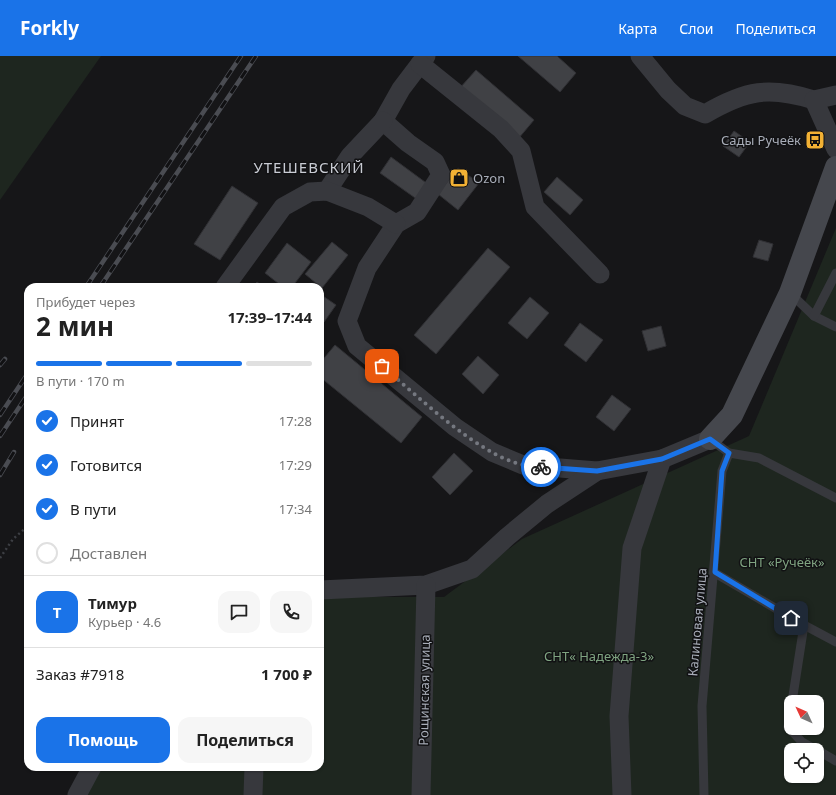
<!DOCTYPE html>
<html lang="ru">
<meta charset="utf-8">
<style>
:root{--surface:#fff;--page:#f6f6f6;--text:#222;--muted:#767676;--line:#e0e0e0;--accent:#1a73e8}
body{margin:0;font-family:"Noto Sans",sans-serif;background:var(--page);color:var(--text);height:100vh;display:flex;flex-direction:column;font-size:15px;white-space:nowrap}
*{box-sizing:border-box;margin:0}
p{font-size:13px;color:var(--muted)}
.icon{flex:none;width:22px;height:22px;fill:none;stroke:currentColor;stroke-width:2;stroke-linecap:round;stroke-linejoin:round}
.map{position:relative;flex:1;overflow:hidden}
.sheet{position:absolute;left:24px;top:227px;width:300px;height:488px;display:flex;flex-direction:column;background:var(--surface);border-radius:12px;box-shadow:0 1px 3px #0004}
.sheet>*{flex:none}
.needle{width:26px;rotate:314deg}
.buttons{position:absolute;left:784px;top:639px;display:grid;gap:8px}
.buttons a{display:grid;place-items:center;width:40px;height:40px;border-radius:8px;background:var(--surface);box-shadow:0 1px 3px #0004;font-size:20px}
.pin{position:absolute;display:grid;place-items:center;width:34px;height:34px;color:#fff;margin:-17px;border-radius:8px;box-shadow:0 2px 6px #0006}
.courier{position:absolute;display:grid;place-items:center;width:40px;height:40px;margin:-20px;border:3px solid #1a73e8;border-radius:50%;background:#fff;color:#222;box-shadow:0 1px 5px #0007}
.headline em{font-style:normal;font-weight:700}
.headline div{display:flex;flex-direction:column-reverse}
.headline{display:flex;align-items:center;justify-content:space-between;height:68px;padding:0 12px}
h1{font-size:26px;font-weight:700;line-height:30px}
.bar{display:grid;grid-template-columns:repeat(4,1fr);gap:6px 4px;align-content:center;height:48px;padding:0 12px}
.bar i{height:5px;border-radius:3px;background:var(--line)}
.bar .selected{background:var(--accent)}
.bar p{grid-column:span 4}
.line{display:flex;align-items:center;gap:10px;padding:0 12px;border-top:1px solid var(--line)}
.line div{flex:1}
.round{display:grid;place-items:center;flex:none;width:42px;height:42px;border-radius:12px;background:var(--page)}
ol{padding:0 12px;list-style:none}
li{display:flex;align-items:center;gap:12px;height:44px}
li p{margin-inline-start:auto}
li .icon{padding:4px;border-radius:50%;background:var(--accent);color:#fff;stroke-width:4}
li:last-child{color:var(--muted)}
li i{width:22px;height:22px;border:2px solid var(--line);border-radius:50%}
.cta{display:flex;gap:8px;margin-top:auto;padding:8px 12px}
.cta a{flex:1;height:46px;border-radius:12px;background:var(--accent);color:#fff;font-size:16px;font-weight:700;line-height:46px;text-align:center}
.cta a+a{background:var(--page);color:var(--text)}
header{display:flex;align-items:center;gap:24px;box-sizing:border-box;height:56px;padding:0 20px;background:var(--accent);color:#fff}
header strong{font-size:19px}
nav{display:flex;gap:22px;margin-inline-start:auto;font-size:14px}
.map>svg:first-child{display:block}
.green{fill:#1e261f;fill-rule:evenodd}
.building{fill:#404145;stroke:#303034}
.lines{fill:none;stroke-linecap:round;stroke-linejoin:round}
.path{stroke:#3d3f44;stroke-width:2.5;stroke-dasharray:2 3;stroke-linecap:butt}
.lane{stroke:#37383d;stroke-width:9}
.street{stroke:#37383d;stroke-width:19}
.secondary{stroke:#45474d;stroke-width:22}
.rail-casing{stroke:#4a4c52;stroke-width:4.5}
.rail{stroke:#111113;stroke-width:3;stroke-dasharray:9;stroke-linecap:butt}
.done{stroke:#757880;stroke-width:4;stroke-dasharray:0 7.2}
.route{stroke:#1a73e8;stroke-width:5}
.labels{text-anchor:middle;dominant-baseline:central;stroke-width:3;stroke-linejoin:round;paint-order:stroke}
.poi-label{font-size:13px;fill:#a8adb8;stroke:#111113;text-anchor:end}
.park-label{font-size:13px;fill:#7fa381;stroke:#111113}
.street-label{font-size:13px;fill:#a8adb8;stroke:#111113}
.quarter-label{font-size:15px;letter-spacing:1px;fill:#c9ccd4;stroke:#111113}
</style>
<header>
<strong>Forkly</strong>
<nav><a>Карта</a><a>Слои</a><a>Поделиться</a></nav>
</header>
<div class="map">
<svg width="836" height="739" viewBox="0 0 836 739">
<rect width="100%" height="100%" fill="#161618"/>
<g class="green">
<polygon points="0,0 101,0 0,144"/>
<path d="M836 172V739H72L90 711H320V541H444L522 483 749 380ZM791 646H817V672H791ZM791 694H817V720H791Z"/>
</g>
<g class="building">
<polygon points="518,0 557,0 576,17 560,36"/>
<polygon points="476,14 534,64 518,83 459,33"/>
<polygon points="734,75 750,86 739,101 723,90"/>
<polygon points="391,101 429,129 418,144 380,117"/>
<polygon points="458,112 479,127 458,154 438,138"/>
<polygon points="557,121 583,144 570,159 544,136"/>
<polygon points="232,130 258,147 220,204 194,188"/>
<polygon points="759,184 773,188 768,205 753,201"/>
<polygon points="332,186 348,199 322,232 305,218"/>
<polygon points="287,187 311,206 292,231 283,231 265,217"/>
<polygon points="488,192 510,211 436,298 414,279"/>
<polygon points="257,226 264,231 253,231"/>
<polygon points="320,238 336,249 324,266 320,263"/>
<polygon points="530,241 549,257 527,283 508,267"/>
<polygon points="580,267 603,284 586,306 564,289"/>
<polygon points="661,270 666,290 648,295 642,275"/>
<polygon points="335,289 422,361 401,387 320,321 320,307"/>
<polygon points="478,300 499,319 483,338 462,318"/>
<polygon points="612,339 631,353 614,375 596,361"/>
<polygon points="454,397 473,415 450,439 432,421"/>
</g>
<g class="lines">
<polyline class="path" points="0,502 13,483 28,470"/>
<g class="lane">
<polyline points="790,237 814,260 836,271"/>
<polyline points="814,260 836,217"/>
<polyline points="710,383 729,397 759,402 836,442"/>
<polyline points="715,517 804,569 836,586"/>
<polyline points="792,646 804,569"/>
<polyline points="791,654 788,671 802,686 816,694"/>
<polyline points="817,694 836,705"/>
<polyline points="704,739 702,650 722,415 729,397"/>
</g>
<g class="street">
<polyline points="426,0 401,33 383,65 408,87 435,106 441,119 417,156 396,168 367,212 347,265 357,290 455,371 492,396 523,409 597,415 662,403 710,383"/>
<path d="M640 0 668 34 685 50 705 58C746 34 769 30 814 44"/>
<polyline points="420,8 501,73 521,95 535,151 600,218"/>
<polyline points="836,39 814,44 836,93"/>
<polyline points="327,135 350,100 383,65"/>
<polyline points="225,231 283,151 310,136 327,135 368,151 396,168"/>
<polyline points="320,534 426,529 472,513 507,481 547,448 597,415"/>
<polyline points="77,739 92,711"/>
<polyline points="253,739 254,711"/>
<polyline points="421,739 426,529"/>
<polyline points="622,739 619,660 632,492 662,403"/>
</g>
<polyline class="secondary" points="710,383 732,359 790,237 836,111"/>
<defs>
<g id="rail">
<polyline points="86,231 241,0"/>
<polyline points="100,231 256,0"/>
<polyline points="0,309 5,303"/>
<polyline points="0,359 28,317"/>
<polyline points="0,380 28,338"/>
<polyline points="0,419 14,396"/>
</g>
</defs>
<use href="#rail" class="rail-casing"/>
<use href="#rail" class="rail"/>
</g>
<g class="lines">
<path class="done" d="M382 310C419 341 477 398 523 409 528 411 535 410 541 411"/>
<polyline class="route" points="541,411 597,415 662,403 710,383 729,397 722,415 715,516 791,562"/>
</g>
<defs>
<symbol id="bus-square" viewBox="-11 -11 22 22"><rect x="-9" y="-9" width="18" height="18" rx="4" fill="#f2b134" stroke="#111113"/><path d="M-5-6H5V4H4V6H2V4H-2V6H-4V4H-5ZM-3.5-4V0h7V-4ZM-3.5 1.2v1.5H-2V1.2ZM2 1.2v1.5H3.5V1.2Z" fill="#111"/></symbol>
<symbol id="shop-square" viewBox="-11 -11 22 22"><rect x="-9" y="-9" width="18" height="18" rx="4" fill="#f2b134" stroke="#111113"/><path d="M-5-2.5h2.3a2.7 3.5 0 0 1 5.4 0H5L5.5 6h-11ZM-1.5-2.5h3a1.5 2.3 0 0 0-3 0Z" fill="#111"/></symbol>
</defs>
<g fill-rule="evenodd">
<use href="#bus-square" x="804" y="73" width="22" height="22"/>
<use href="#shop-square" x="448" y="111" width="22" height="22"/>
</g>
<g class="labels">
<g class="poi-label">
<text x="801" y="84">Сады Ручеёк</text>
<text x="473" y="122" text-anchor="start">Ozon</text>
</g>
<g class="park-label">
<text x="782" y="506">СНТ «Ручеёк»</text>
<text x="599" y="600">СНТ« Надежда-3»</text>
</g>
<g class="street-label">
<text transform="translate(697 566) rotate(-85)">Калиновая улица</text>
<text transform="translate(424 634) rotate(-89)">Рощинская улица</text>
</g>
<g class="quarter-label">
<text x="309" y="111">УТЕШЕВСКИЙ</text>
</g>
</g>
</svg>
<div class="buttons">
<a><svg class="needle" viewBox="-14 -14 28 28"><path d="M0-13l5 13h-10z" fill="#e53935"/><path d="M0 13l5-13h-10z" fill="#767676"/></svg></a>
<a><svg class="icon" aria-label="locate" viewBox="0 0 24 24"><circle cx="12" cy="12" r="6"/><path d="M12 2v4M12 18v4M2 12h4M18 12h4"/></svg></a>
</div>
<div class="pin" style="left:382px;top:310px;background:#ea580c"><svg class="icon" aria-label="bag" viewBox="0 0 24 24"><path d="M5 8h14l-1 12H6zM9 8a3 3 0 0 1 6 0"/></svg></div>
<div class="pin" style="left:791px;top:562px;background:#1f2937"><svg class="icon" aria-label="home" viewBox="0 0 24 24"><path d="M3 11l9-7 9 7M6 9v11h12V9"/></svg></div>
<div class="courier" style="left:541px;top:411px"><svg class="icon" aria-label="bike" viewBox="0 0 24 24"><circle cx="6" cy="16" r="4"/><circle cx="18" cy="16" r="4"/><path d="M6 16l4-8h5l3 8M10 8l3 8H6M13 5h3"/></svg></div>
<section class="sheet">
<div class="headline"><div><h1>2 мин</h1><p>Прибудет через</p></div><em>17:39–17:44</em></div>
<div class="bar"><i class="selected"></i><i class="selected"></i><i class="selected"></i><i></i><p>В пути · 170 m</p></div>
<ol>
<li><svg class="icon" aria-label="check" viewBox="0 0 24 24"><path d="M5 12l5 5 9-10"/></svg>Принят<p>17:28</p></li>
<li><svg class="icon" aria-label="check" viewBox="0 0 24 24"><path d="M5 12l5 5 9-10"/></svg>Готовится<p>17:29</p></li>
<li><svg class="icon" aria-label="check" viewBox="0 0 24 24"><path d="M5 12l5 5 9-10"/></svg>В пути<p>17:34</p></li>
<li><i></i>Доставлен</li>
</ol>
<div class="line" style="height:72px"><b class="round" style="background:var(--accent);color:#fff">Т</b><div><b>Тимур</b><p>Курьер · 4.6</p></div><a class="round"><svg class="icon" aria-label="chat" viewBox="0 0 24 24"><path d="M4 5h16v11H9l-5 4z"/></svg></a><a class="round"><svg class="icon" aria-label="phone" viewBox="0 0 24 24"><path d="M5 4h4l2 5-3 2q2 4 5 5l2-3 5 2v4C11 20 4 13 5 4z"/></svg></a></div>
<div class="line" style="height:52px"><div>Заказ #7918</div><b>1 700 ₽</b></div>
<div class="cta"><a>Помощь</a><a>Поделиться</a></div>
</section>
</div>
